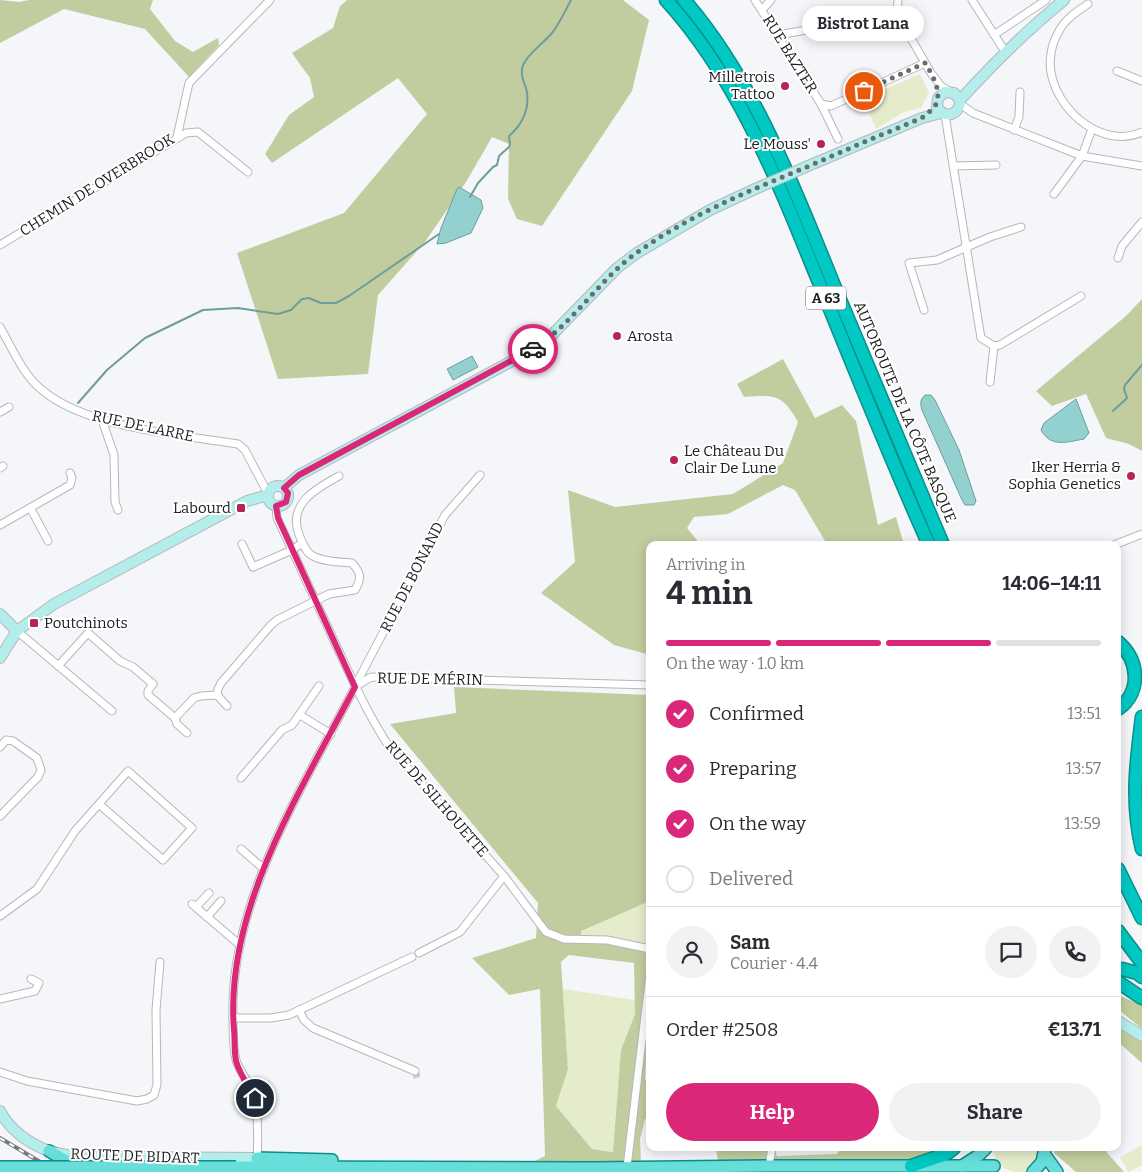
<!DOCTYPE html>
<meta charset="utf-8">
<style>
:root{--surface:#fff;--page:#f2f2f3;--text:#2b2b33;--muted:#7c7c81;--line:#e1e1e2;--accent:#db2777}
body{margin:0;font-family:Bitter,serif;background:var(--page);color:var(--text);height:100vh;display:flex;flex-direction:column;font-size:19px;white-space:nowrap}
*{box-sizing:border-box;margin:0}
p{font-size:16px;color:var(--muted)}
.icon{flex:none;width:28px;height:28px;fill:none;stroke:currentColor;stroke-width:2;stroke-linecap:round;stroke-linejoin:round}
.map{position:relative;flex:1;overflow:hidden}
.details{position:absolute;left:646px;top:541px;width:475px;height:610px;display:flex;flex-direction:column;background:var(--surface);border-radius:10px;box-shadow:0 2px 12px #0003}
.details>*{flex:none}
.pin{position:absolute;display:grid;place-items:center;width:42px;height:42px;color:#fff;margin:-21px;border:2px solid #fff;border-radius:50%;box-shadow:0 1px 5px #0007}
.courier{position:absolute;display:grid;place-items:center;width:50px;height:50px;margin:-25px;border:4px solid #db2777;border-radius:50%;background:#fff;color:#222;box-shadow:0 1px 6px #0007}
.bubble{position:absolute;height:35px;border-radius:18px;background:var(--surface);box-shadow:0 2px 12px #0003;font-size:16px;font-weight:700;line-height:35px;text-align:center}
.headline em{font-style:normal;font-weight:700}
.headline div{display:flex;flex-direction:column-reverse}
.headline{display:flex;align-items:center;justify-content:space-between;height:85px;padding:0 20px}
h1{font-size:32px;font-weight:700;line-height:38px}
.bar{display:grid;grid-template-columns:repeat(4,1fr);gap:8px 5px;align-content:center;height:60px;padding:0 20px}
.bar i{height:6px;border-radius:4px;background:var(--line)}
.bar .current{background:var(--accent)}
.bar p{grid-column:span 4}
.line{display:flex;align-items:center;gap:12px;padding:0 20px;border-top:1px solid var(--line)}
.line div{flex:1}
.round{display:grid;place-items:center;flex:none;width:52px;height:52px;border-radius:26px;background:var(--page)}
ol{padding:0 20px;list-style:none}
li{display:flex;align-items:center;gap:15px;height:55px}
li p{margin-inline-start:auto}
li .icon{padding:5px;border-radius:50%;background:var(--accent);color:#fff;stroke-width:4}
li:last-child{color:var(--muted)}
li i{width:28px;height:28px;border:2px solid var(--line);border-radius:50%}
.button{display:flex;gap:10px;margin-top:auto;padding:10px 20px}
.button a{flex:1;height:58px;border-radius:30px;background:var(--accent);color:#fff;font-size:20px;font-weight:700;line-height:58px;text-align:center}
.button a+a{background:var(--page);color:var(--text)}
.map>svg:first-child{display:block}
.green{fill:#e4eccc}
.forest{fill:#c2cd9f;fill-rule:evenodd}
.water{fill:#93d1d1;stroke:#709c9c}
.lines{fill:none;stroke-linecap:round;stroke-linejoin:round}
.stream{stroke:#709c9c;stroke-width:2}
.street-tunnel{stroke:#cacbce;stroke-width:7;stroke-dasharray:7 3.5;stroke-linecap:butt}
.street-casing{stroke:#b6b7b9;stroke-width:9}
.secondary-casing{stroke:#b6b7b9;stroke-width:12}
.primary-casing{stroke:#0c8e8a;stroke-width:14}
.highway-casing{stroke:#0c8e8a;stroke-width:15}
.street{stroke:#fff;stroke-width:7}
.secondary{stroke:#b3eeed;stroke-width:10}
.primary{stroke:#67deda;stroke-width:11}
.highway{stroke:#01c8c2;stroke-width:12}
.rail-casing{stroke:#78797b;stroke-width:4}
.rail{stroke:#fff;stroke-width:2;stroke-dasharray:5.5;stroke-linecap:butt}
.secondary-bridge-casing{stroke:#b6b7b9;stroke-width:12;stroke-linecap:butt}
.primary-bridge-casing{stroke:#0c8e8a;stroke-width:14;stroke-linecap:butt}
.secondary-bridge{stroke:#b3eeed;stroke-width:10}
.primary-bridge{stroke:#67deda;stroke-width:11}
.done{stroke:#6b6c6d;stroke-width:5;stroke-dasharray:0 9}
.route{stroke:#db2777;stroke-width:6}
.poi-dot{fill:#b52554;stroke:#fff;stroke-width:2}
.labels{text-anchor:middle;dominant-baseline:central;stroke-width:4;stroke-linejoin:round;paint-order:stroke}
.shield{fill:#fff;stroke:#636464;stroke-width:1}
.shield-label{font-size:14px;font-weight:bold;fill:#202122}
.street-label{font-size:15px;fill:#202122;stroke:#fff}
.poi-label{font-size:15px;fill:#202122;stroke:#fff;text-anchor:end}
</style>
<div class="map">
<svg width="1142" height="1172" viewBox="0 0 1142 1172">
<rect width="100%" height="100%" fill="#f5f6f9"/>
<g class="green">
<polygon points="920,74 929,93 921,108 904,112 876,129 863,99"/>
<polygon points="648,902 650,951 581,935 581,930"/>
<polygon points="563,989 635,1000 635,1014 621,1050 614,1152 592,1149 556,1106 568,1069"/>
<polygon points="1142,1145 1142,1165 1128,1172 1120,1157"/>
<path d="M994 1148H1043C1040 1154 1037 1165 1032 1169 1029 1172 1024 1172 1020 1172 1005 1172 994 1164 994 1148Z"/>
</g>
<g class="forest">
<polygon points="0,0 19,2 29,0 153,0 150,9 175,41 193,52 218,38 219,45 189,77 145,29 64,9 0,43"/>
<polygon points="347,0 623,0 649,20 632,91 542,226 517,219 508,199 509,144 492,137 466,182 425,242 378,295 368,374 278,379 237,253 344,213 427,114 398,78 272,163 265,154 289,115 314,97 310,78 292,53 333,28 340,6"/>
<polygon points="1142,299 1142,451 1129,444 1106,438 1086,394 1052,406 1036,391 1126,316"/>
<path d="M783 359 815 418 842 405 856 421 878 525 896 517 904 545H825V541L795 490 783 485 728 514 694 517 687 528 701 545H650V655L614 645 541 593 575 562 568 490 615 507 733 494 783 463 798 422C782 394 775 395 744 397L737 384Z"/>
<path d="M454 687 650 695V901L581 931V935L650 951V984L645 1080 650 1082V1118L645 1119 640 1139 641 1163 718 1162 716 1148H774L777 1156 837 1154 841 1148H941L914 1172H513L545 1156 540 989 509 995 472 958 536 938 538 903 390 724 456 713ZM569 955 634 963 635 1014 621 1050 613 1152 592 1149 556 1106 568 1069 561 962Z"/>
<polygon points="1118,995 1142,1005 1142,1029 1118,1009"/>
<polygon points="1118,1024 1142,1041 1142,1063 1118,1042"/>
<polygon points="1054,1148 1103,1148 1124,1172 1076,1172 1054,1153"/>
</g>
<g class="water">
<polygon points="459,187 481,200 483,208 471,233 446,243 437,244 441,228 457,189"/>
<polygon points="472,356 478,367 453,380 447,369"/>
<path d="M925 395H931L935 400 959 450 976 501 974 505H965L962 500 922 410C920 403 920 400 925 395Z"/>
<path d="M1076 399 1089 433 1084 439C1067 442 1051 448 1041 430L1044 423Z"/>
</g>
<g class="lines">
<g class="stream">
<path d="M470 197 478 183 493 167 497 165 499 156 509 147 510 144 509 136C523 124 531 107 526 88 523 80 520 73 523 65 529 52 543 44 552 33 560 23 565 11 571 0"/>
<polyline points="78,403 107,370 145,338 203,310 238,308 278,314 291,310 302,299 309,298 321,303 336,303 349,296 439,234"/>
<polyline points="1113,411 1127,398 1124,389 1125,385 1142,365"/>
</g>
<polyline class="street-tunnel" points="415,1071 418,1080"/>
<defs>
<g id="street">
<polyline points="755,0 821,104 831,106 925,63"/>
<polyline points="898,0 897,14 902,23 931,73 941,86 949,91"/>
<polyline points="972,0 1006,53"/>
<path d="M1088 4C1076 12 1064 20 1058 33 1051 45 1048 63 1052 77 1061 114 1104 149 1142 132"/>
<polyline points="762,10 771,0"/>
<polyline points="778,35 897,14"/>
<polyline points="994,35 1046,0"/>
<polyline points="1117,71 1142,81"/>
<polyline points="821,104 838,139"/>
<polyline points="960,104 973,113 1082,156 1142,166"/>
<polyline points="945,115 981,338 994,346 1000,345 1081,296"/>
<polyline points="1014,130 1019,117 1020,92"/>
<polyline points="177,137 189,83 270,0"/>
<polyline points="953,166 996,165"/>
<polyline points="1054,194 1082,156 1092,129"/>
<polyline points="0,245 186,133 198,132 248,172"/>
<polyline points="1118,258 1122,246 1142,222"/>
<polyline points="924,310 909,263 937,260 990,237 1021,227"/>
<path d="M0 327C12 348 23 375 42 390 87 428 181 435 238 444L245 450 265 488 270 490"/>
<polyline points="990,382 994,346"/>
<polyline points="0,412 9,407"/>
<polyline points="102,420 114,455 115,502 118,510"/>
<polyline points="0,468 3,466"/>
<path d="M276 505 277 518C297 560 316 602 335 643 352 679 368 715 390 748L504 876 546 932 564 939 607 940 650 949"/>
<polyline points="31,509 48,541"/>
<polyline points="0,525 70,485 72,478 70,473"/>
<polyline points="242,544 253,567 292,550 302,543"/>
<polyline points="1114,545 1142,534"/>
<polyline points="17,631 112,711"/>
<polyline points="58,666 88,633 120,661 133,667 153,684 148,691 148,695 175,718 194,698 201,696 217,695"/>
<polyline points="355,686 445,515 480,475"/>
<path d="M227 706 217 695 218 689 221 683 271 625 277 620 329 594 355 590C362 578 361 573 352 563 340 562 324 562 313 556 306 553 303 544 300 537 286 505 315 489 339 476"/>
<polyline points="300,715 331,734"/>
<polyline points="175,718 177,724 187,733"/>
<polyline points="0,747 6,740 13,741 37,758 41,770 38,777 0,816"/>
<polyline points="241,778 282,730 292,725 319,686"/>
<polyline points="241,849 264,869"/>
<polyline points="192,904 240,945"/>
<polyline points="196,907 209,893"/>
<polyline points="0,916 37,889 75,831 128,771 192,828 163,860 99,804"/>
<polyline points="207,917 221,901"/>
<polyline points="419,953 460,932 504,876"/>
<polyline points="0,999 35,991 39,983 31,979"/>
<polyline points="299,1010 304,1020 313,1028 415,1071"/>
<polyline points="233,1018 271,1018 289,1015 412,957"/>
<polyline points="0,1072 27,1081 137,1101 147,1099 154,1095 157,1085 156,1010 160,962"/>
<path d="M257 1158C258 1146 258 1108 255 1097 251 1085 242 1075 237 1063 233 1053 233 1030 233 1018 229 901 303 787 355 687L371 677 650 685"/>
<polyline points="769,1166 772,1148"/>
<polyline points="627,1167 650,974"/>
</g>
<g id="secondary">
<path d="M960 100 954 93 945 92 938 98 937 107C945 120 960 115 960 100 992 65 1027 30 1064 0"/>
<polyline points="808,166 922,118 941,113"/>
<circle cx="278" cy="496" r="10"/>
<polyline points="284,488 299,475 527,353 547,340 617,268 637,253 710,210 755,189"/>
<polyline points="0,614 17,631"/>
<polyline points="0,658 17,631 54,604 247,501 268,495"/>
<polyline points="1118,1021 1142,1036"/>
<path d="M0 1111C9 1129 30 1145 50 1151 74 1159 104 1157 130 1157 172 1157 214 1158 257 1158"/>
</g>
<g id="primary">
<polyline points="49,1151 78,1168"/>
<polyline points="1045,1155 1057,1172"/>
<polyline points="257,1158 332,1160"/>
<polyline points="962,1166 979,1155 986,1148"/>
<polyline points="236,1167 594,1168 769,1166 994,1166"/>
<polyline points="1033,1172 1042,1162 1045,1148"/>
</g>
<g id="highway">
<path d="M666 0C737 78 777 179 816 275 853 365 889 456 929 545"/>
<path d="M684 0C753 79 794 187 833 283 870 370 906 458 943 545"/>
<path d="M1118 642C1139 660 1142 692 1118 709"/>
<path d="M1142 717C1136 764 1131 803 1142 849"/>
<polyline points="1118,869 1142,918"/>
<polyline points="1118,931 1142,963"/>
<polyline points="1122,969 1137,973 1142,977"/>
<polyline points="1118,982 1142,998"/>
<polyline points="911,1166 946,1154 954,1148"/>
</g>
</defs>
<use href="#street" class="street-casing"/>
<use href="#secondary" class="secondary-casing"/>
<use href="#primary" class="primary-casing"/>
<use href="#highway" class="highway-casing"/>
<use href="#street" class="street"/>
<use href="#secondary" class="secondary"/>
<use href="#primary" class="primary"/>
<use href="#highway" class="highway"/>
<defs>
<polyline id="rail" points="0,1138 57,1172"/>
</defs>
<use href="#rail" class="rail-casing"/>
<use href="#rail" class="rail"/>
<defs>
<polyline id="secondary-bridge" points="755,189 808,166"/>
<polyline id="primary-bridge" points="0,1167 236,1167"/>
</defs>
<use href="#secondary-bridge" class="secondary-bridge-casing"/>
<use href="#primary-bridge" class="primary-bridge-casing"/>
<use href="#secondary-bridge" class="secondary-bridge"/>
<use href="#primary-bridge" class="primary-bridge"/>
</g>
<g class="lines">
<path class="done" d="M533 349C573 324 597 282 635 254 686 217 748 191 807 167 845 150 883 134 922 118 926 114 934 109 936 104 942 91 932 74 925 63L864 91"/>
<path class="route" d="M255 1098C249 1087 239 1073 236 1061 234 1051 235 1040 234 1030 224 909 301 791 355 687L278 518 276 506 286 502 288 493 284 488 299 475 533 349"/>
</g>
<g class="poi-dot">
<circle cx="785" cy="86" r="5"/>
<circle cx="821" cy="144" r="5"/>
<circle cx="617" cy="336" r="5"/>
<circle cx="674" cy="460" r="5"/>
<circle cx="1131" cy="476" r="5"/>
<rect x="236" y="503" width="10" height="10" rx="2.5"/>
<rect x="29" y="618" width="10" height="10" rx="2.5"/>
</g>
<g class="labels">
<rect class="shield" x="806" y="286.5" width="40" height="23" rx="4"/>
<g class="shield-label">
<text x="826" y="298">A 63</text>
</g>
<g class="street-label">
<text transform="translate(790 54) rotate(58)">RUE BAZTER</text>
<text transform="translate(97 185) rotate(-32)">CHEMIN DE OVERBROOK</text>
<text transform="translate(905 412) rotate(67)">AUTOROUTE DE LA CÔTE BASQUE</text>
<text transform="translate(143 426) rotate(12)">RUE DE LARRE</text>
<text transform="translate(412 577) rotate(-63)">RUE DE BONAND</text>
<text transform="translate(430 679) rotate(1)">RUE DE MÉRIN</text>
<text transform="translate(437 799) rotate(49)">RUE DE SILHOUETTE</text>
<text transform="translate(135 1156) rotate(2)">ROUTE DE BIDART</text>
</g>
<g class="poi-label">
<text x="775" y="77">Milletrois<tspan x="775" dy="17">Tattoo</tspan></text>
<text x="811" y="144">Le Mouss'</text>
<text x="627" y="336" text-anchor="start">Arosta</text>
<text x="684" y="451" text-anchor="start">Le Château Du<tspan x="684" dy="17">Clair De Lune</tspan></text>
<text x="1121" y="467">Iker Herria &amp;<tspan x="1121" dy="17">Sophia Genetics</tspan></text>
<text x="231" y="508">Labourd</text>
<text x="44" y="623" text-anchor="start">Poutchinots</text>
</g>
</g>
</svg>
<div class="pin" style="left:864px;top:91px;background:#ea580c"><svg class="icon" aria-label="bag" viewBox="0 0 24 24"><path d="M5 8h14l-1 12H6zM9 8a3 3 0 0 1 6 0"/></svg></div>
<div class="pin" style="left:255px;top:1098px;background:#1f2937"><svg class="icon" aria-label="home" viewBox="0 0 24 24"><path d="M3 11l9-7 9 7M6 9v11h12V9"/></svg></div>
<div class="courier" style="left:533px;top:349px"><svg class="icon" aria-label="car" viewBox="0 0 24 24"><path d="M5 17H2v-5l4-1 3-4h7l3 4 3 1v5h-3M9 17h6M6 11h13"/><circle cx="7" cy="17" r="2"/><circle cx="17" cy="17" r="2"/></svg></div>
<div class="bubble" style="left:802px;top:6px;width:122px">Bistrot Lana</div>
<section class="details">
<div class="headline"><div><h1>4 min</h1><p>Arriving in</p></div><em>14:06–14:11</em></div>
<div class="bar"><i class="current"></i><i class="current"></i><i class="current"></i><i></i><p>On the way · 1.0 km</p></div>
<ol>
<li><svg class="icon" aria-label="check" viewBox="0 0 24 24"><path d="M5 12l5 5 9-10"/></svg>Confirmed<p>13:51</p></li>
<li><svg class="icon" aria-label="check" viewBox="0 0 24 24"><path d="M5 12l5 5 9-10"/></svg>Preparing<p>13:57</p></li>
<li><svg class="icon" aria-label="check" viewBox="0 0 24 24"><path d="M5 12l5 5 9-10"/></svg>On the way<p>13:59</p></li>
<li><i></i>Delivered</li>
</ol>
<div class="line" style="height:90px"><a class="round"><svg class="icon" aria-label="person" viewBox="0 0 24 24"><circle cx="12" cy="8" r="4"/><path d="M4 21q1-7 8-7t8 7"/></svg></a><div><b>Sam</b><p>Courier · 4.4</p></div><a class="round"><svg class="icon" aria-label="chat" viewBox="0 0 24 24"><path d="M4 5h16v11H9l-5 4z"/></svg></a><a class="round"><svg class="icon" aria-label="phone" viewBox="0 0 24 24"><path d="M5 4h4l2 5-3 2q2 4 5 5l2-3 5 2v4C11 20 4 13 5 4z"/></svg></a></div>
<div class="line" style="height:65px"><div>Order #2508</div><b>€13.71</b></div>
<div class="button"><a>Help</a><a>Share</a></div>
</section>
</div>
